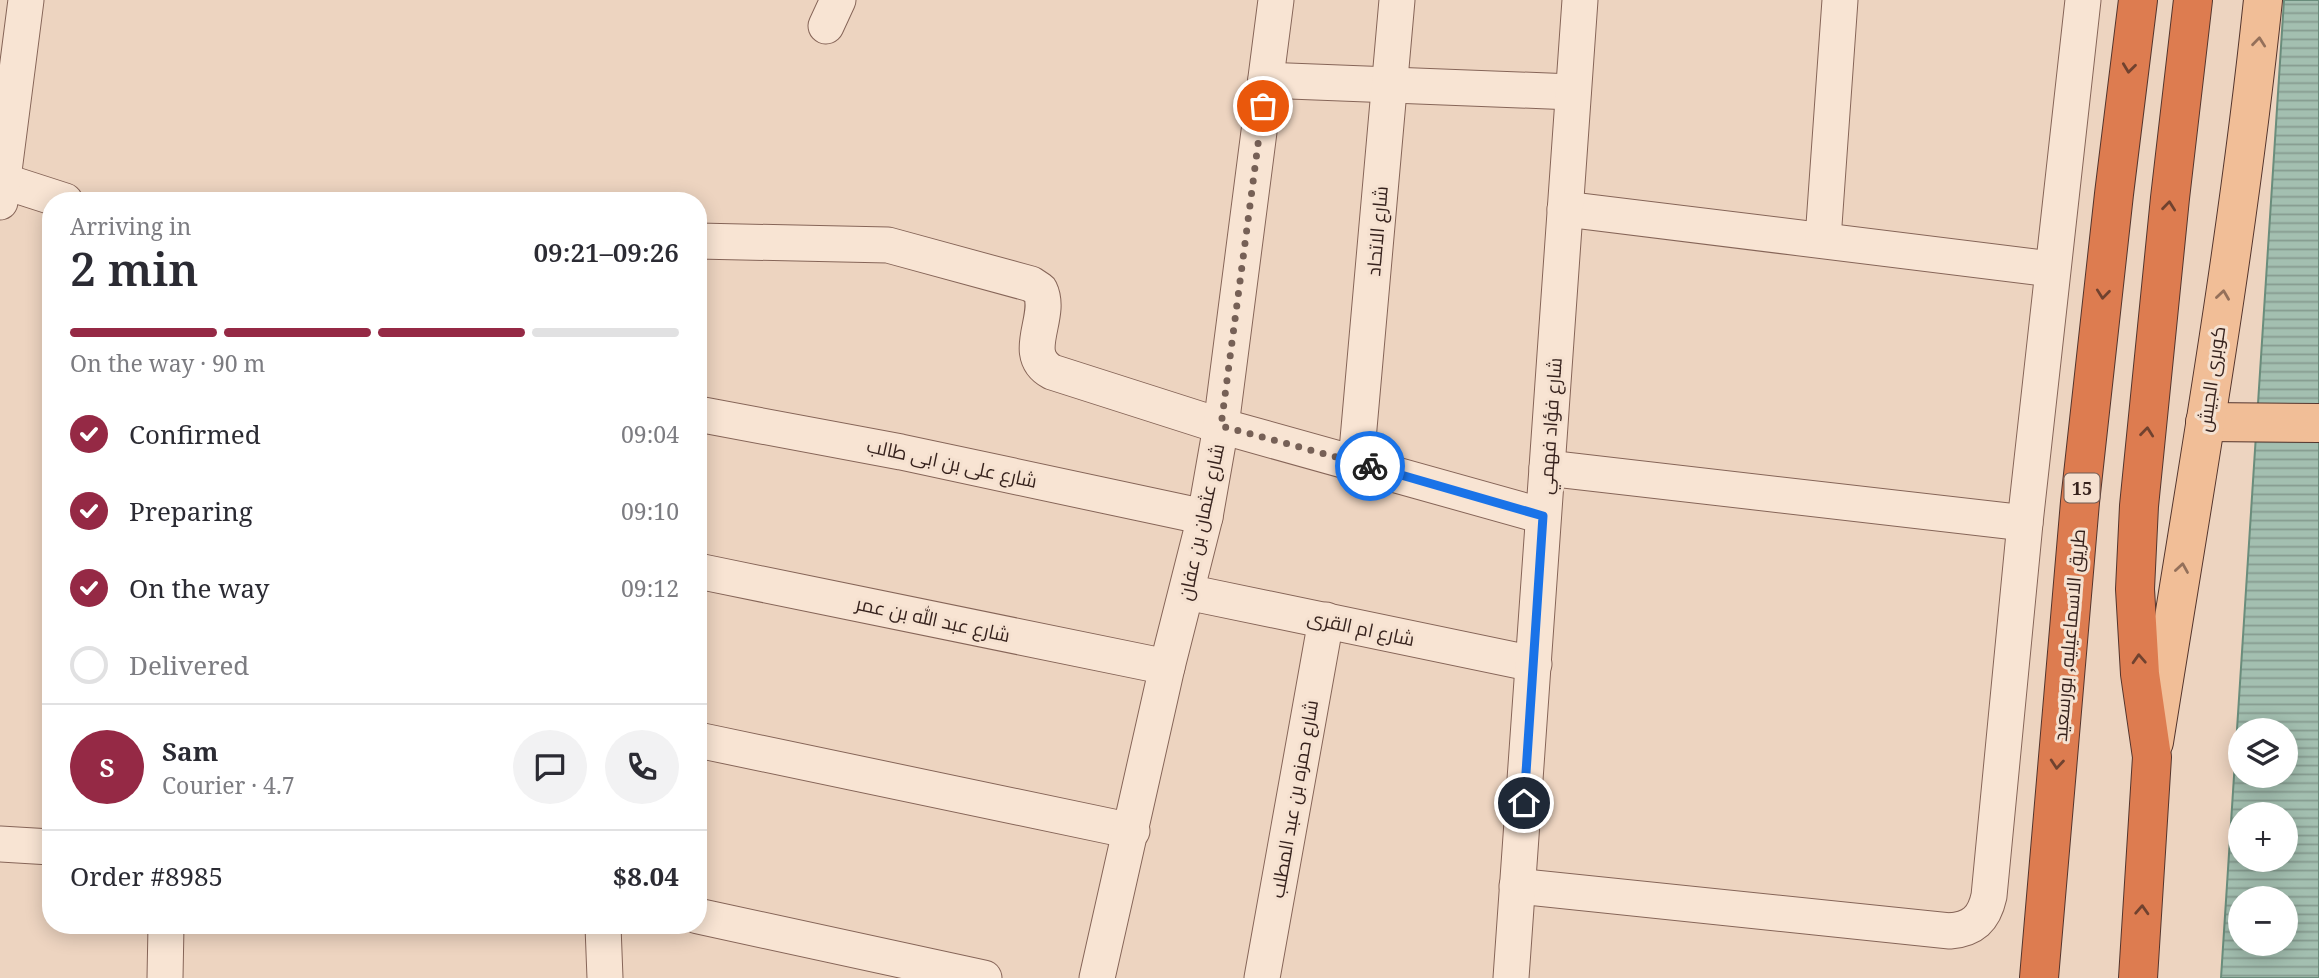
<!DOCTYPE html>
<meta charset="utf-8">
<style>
:root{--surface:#fff;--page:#f2f2f3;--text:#2b2b33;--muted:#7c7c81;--line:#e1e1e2;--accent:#952945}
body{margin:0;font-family:"Noto Serif",Cairo,serif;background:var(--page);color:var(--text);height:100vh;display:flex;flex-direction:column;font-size:26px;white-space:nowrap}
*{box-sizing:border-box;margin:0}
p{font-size:23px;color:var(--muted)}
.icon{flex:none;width:38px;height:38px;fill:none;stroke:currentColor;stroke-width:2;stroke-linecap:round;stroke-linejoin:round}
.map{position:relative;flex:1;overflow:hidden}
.details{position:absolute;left:42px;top:192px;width:665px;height:742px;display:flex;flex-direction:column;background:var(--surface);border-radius:28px;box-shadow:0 4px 18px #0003}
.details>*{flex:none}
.buttons{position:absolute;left:2228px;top:718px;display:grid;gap:14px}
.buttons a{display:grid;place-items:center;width:70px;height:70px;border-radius:50%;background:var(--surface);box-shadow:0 4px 18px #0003;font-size:35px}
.pin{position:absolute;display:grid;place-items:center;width:60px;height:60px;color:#fff;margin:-30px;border:4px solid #fff;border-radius:50%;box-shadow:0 2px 7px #0007}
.courier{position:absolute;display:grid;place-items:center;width:70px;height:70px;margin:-35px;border:5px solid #1a73e8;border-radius:50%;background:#fff;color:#222;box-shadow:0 2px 9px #0007}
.headline em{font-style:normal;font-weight:600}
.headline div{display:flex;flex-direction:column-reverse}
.headline{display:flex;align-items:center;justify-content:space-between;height:119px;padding:0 28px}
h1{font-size:46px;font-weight:600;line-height:52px}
.bar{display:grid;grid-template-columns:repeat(4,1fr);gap:10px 7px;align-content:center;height:84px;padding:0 28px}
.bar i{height:9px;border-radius:5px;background:var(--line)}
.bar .selected{background:var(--accent)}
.bar p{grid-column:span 4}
.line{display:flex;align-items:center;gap:18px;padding:0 28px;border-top:2px solid var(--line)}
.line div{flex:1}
.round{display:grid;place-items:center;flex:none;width:74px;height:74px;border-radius:37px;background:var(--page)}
ol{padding:0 28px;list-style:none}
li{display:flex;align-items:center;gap:21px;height:77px}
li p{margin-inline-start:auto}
li .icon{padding:7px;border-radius:50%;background:var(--accent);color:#fff;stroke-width:4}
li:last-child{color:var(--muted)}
li i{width:38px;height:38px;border:4px solid var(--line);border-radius:50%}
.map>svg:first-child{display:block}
.water{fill:url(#water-rules);stroke:#6a8d7c;stroke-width:2;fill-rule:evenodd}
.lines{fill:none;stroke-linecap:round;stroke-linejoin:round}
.minor-casing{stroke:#866558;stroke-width:37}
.major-casing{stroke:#54352d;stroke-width:40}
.highway-casing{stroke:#54352d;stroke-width:40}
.minor{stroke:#f8e4d3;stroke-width:35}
.major{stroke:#f1be97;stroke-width:38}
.highway{stroke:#dd7c50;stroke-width:38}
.oneway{stroke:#94705a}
.oneway2{stroke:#70422f}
.done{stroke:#766056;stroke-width:7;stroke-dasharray:0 12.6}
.route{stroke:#1a73e8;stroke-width:9}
.labels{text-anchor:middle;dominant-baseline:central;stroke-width:6;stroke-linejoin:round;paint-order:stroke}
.shield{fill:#f5e1d0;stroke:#6f5b53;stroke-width:2}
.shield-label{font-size:18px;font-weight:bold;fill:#36221d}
.street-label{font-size:19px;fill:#36221d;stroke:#f5e1d0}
</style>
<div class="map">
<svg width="2319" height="978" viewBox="0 0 2319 978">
<defs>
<pattern id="water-rules" width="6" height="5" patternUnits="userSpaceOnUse" patternTransform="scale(1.75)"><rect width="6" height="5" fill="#a3bfb0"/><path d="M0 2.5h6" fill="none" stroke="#869b8f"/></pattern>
</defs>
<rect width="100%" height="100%" fill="#edd4c0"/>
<path class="water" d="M2284 0H2319V978H2221ZM2240 730H2286V775H2240ZM2240 814H2286V859H2240ZM2240 898H2286V943H2240Z"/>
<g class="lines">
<defs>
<g id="minor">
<polyline points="826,26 838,0"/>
<polyline points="1266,80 1573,92"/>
<polyline points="0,180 65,201"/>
<polyline points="0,202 26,0"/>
<polyline points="1565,209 2052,269"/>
<polyline points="1823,239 1840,0"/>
<path d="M698 241 888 245 1031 284 1040 290C1053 317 1019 354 1052 372L1221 426 1543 516"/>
<polyline points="698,414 901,452 1205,517"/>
<polyline points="1356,462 1397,0"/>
<polyline points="1547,468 2025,523"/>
<polyline points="698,571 1167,667"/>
<polyline points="1187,592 1534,664"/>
<polyline points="698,740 1132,831"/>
<polyline points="0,844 51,847"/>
<path d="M1517 886 1950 931C1973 929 1984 919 1989 896L2025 523 2083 0"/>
<polyline points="698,916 984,978"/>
<polyline points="603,926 605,978"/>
<polyline points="165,978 166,926"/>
<polyline points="1097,978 1167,667 1205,517 1221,426 1276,0"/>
<polyline points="1262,978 1326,620"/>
<polyline points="1511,978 1580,0"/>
</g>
<g id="major">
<polyline points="2205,422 2319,423"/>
<path d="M2154 742C2193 496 2237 249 2263 0"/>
</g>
<g id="highway">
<polyline points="2039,978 2080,502 2114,194 2138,0"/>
<polyline points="2138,978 2152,757 2140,674 2135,589 2139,506 2170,198 2193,0"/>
</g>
</defs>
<use href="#minor" class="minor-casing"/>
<use href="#major" class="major-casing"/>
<use href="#highway" class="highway-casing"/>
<use href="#minor" class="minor"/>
<use href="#major" class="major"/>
<use href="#highway" class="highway"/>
</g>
<defs><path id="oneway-chevron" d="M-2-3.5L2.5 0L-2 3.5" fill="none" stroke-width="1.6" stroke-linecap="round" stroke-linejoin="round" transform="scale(1.75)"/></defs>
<g class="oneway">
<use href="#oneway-chevron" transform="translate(2259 42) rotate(-84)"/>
<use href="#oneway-chevron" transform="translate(2223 295) rotate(-82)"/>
<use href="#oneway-chevron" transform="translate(2182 568) rotate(-81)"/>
</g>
<g class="oneway2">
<use href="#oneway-chevron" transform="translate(2129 68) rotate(97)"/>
<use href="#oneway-chevron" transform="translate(2169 206) rotate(-84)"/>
<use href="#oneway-chevron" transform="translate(2103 294) rotate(96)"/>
<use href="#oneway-chevron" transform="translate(2147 432) rotate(-84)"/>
<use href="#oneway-chevron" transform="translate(2139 659) rotate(-93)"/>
<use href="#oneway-chevron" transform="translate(2057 764) rotate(95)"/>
<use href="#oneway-chevron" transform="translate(2142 910) rotate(-87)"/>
</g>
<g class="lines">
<polyline class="done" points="1263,106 1221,426 1370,466"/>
<polyline class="route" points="1370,466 1543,516 1524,803"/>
</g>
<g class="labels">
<rect class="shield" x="2064.5" y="473.5" width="35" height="29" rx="5"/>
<g class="shield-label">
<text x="2082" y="488">15</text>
</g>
<g class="street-label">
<text transform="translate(1377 231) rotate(-85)">شارع الاتحاد</text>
<text transform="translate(2211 379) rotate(-82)">كوبرى الجيش</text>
<text transform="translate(1550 426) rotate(-86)">شارع فؤاد فهمي</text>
<text transform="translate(952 463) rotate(12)">شارع على بن ابى طالب</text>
<text transform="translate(1201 522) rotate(-78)">شارع عثمان بن عفان</text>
<text transform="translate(933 619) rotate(12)">شارع عبد الله بن عمر</text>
<text transform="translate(1361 628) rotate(12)">شارع ام القرى</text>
<text transform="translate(2069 635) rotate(-85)">طريق الاسماعيليه, بورسعيد</text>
<text transform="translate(1294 799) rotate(-80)">شارع حمزه بن عبد المطلب</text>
</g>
</g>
</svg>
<div class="buttons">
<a><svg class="icon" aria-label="layers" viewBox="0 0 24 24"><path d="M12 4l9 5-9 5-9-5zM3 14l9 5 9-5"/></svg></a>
<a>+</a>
<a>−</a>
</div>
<div class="pin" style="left:1263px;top:106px;background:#ea580c"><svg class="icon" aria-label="bag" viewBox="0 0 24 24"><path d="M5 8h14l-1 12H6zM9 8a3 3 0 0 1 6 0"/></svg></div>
<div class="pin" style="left:1524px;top:803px;background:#1f2937"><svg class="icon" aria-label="home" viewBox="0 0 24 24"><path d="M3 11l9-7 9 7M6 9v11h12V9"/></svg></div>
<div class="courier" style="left:1370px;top:466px"><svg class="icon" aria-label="bike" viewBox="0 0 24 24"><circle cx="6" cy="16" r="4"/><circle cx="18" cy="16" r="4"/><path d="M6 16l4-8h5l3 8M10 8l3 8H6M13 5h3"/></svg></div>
<section class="details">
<div class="headline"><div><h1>2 min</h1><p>Arriving in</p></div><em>09:21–09:26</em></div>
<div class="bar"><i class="selected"></i><i class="selected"></i><i class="selected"></i><i></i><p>On the way · 90 m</p></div>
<ol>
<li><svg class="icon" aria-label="check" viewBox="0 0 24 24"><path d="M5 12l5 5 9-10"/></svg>Confirmed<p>09:04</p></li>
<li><svg class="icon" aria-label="check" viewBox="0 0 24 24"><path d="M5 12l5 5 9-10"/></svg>Preparing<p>09:10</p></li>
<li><svg class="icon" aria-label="check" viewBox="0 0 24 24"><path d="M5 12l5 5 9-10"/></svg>On the way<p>09:12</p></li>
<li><i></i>Delivered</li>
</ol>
<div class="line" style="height:126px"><b class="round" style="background:var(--accent);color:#fff">S</b><div><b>Sam</b><p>Courier · 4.7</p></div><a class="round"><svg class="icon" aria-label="chat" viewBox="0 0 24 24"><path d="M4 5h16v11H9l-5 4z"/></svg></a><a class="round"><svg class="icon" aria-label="phone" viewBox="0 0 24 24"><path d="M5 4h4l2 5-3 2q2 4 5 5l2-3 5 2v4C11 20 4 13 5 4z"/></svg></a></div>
<div class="line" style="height:91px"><div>Order #8985</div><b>$8.04</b></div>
</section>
</div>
